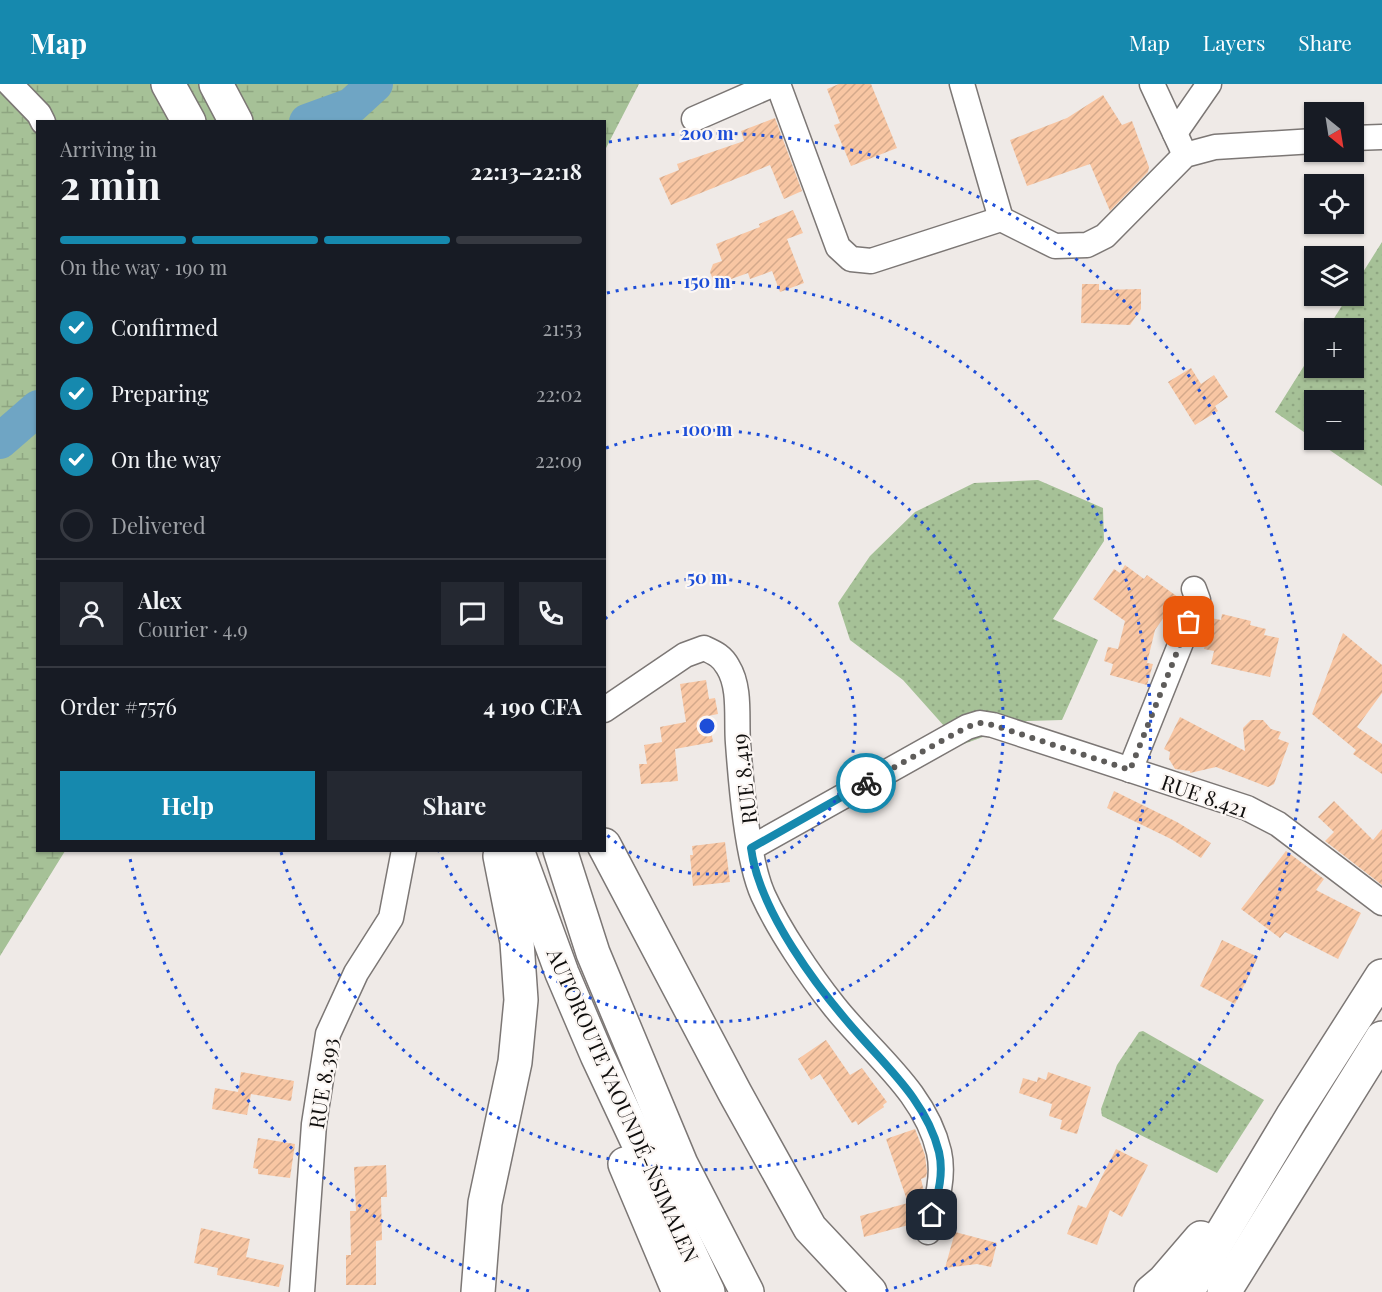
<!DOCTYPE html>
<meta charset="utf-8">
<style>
:root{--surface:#171b24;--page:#242831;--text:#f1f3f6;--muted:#9ea1a6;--line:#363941;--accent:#1689ae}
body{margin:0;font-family:"Playfair Display",serif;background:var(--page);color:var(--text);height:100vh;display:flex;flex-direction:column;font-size:22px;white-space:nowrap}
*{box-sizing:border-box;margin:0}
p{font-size:20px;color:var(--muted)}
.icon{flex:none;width:33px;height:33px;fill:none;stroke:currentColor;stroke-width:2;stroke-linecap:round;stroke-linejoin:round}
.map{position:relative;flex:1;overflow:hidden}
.sheet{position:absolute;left:36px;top:36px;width:570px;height:732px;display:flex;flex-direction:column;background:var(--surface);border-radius:0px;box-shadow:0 2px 4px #0004}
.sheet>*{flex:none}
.needle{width:39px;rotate:150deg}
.fabs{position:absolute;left:1304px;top:18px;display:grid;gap:12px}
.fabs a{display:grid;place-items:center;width:60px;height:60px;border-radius:0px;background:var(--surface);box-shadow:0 2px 4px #0004;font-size:30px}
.pin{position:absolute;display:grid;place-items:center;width:51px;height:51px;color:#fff;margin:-26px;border-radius:12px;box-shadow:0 3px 9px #0006}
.courier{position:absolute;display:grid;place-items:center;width:60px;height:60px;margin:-30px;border:4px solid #1689ae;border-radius:50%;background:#fff;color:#222;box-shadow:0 2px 8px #0007}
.headline em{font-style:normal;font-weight:700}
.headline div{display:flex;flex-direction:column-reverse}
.headline{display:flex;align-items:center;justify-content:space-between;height:102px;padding:0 24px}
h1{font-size:39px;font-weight:700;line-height:45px}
.bar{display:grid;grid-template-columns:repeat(4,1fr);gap:9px 6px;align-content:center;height:72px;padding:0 24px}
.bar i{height:8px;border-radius:4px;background:var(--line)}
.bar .active{background:var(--accent)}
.bar p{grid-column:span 4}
.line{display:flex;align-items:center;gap:15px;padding:0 24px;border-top:2px solid var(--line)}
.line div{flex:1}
.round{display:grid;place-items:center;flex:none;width:63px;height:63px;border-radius:0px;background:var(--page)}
ol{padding:0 24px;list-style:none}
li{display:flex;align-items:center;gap:18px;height:66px}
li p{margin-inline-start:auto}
li .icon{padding:6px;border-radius:50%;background:var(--accent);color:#fff;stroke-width:4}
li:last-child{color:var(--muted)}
li i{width:33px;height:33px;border:3px solid var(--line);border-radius:50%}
.primary-button{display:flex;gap:12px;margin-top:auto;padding:12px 24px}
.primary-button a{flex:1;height:69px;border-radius:0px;background:var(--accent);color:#fff;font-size:24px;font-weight:700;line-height:69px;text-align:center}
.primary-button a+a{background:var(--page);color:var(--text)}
header{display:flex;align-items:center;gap:36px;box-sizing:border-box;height:84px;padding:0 30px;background:var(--accent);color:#fff}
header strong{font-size:28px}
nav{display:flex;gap:33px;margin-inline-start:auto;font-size:21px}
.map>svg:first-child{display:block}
.grass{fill:url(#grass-dots)}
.wetland{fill:url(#wetland-marsh)}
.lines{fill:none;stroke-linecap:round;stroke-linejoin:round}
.river{stroke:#6fa5c4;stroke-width:36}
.building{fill:url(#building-hatch)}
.minor-casing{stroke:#7c7775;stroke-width:27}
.highway-casing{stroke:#7c7775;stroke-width:36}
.minor{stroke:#fff;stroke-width:24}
.highway{stroke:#fff;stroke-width:33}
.done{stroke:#5e5c5a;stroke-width:6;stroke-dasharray:0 10.8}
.route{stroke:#1689ae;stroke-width:8}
.ring{fill:none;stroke:#1d4ed8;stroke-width:3;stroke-dasharray:3 6}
.labels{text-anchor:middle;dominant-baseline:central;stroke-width:4.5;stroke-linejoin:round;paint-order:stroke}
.street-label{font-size:21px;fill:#100f0e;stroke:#fcf7f4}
.centre{fill:#1d4ed8;stroke:#fcf7f4;stroke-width:3}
.ring-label{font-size:18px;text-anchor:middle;font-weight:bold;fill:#1d4ed8;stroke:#fcf7f4;stroke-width:4.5;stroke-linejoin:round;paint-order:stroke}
</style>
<header>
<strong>Map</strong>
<nav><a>Map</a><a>Layers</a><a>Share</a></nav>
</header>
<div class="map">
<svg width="1382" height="1208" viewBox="0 0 1382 1208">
<defs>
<pattern id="grass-dots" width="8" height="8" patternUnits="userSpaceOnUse" patternTransform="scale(1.5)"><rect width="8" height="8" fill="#a6c197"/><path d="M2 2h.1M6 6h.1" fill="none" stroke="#8ea581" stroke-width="1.8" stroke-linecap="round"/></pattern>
<pattern id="wetland-marsh" width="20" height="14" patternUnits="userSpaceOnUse" patternTransform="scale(1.5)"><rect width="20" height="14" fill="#a6c197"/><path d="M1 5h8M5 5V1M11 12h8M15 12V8" fill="none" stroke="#8ea581"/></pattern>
<pattern id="building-hatch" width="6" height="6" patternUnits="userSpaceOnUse" patternTransform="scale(1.5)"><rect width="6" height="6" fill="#f8c6a3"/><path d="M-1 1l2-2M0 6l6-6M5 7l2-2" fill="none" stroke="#d4a98b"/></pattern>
</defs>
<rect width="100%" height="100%" fill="#efeae7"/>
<g class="grass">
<polygon points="1382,158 1382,402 1315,356 1353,356 1353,316 1314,316 1314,355 1275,328 1314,266 1314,284 1353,284 1353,244 1328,244 1348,212 1353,212 1353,204"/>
<polygon points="1038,396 1103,424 1104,457 1053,535 1098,556 1062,636 1027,637 961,661 903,596 850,556 838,519 870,472 915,428 974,399"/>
<polygon points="1143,947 1264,1016 1217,1089 1102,1032 1101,1025 1117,981 1139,948"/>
</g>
<polygon class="wetland" points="0,0 639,0 605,66 604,38 38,38 38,766 65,767 0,872"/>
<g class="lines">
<g class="river">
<polyline points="307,38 351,22 375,0"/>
<polyline points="0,357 38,324"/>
</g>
</g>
<g class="building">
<polygon points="839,0 871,0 897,64 851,82 834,41 840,39 827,5"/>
<polygon points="1103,11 1122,41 1132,37 1149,83 1148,88 1110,127 1090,80 1027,102 1010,56 1067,34"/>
<polygon points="775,34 802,107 784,115 770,81 671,121 659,94 679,86 677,80 744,57 741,47"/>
<polygon points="793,126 803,149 787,155 804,199 780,208 772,187 750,195 748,189 720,199 713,196 710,188 713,180 722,177 716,160 760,143 759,140"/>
<polygon points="1082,200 1099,200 1099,206 1141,205 1141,225 1130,241 1081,239"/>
<polygon points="1191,284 1201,300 1214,291 1228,313 1215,322 1218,327 1195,341 1168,298"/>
<polygon points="1125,481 1144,495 1147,491 1178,513 1155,546 1147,579 1153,580 1147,601 1110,591 1113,580 1104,577 1108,563 1118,565 1125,537 1093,515 1114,485 1120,489"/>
<polygon points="1222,530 1251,537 1250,541 1266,545 1264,551 1279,554 1270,593 1211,580 1214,567 1204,565 1211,534 1221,536"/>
<polygon points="1343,549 1382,581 1382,609 1357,643 1382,660 1382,690 1353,670 1356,666 1312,630"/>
<polygon points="706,596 709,615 715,614 718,630 708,632 713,658 675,665 678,697 641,700 639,680 647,680 644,661 662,658 660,643 686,638 680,600"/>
<polygon points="1180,633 1245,667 1243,644 1251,636 1263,636 1271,645 1281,648 1278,655 1289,659 1274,700 1268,703 1216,683 1190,689 1190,687 1175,685 1169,675 1170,668 1164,665"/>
<polygon points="1114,707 1177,738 1211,759 1201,774 1171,755 1107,724"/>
<polygon points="1334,717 1373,756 1382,745 1382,801 1325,757 1334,748 1318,733"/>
<polygon points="725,758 730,798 693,802 690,771 693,771 692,762"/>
<polygon points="1286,767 1324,795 1316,806 1361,829 1338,875 1285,848 1280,854 1241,825"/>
<polygon points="1222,856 1258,873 1235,920 1200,902"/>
<polygon points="826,956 850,991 862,984 887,1018 883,1021 884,1023 858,1041 856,1037 852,1039 820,990 811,996 798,975"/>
<polygon points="241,988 294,997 291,1017 251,1010 247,1031 212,1025 215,1004 238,1008"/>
<polygon points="1048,988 1091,1003 1077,1050 1060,1045 1062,1036 1049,1032 1052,1020 1019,1009 1023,994 1037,998 1038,993 1046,996"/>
<polygon points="915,1045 925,1071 927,1088 926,1093 921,1095 924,1108 916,1139 864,1153 860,1132 908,1119 886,1055"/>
<polygon points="258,1054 295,1060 290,1094 258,1090 258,1085 253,1084"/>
<polygon points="1116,1065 1148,1081 1122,1133 1110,1126 1097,1161 1067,1150 1078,1121 1086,1124"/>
<polygon points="386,1081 387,1113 381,1113 382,1156 376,1157 376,1201 346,1201 346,1171 351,1171 350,1127 356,1127 354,1083"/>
<polygon points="201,1144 250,1155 246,1173 284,1181 279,1203 217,1191 218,1184 194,1179"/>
<polygon points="955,1148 997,1159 991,1183 977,1180 945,1184"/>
</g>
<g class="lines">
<defs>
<g id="minor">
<polyline points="10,0 39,30 43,38"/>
<polyline points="778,0 838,163 851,175 871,177 1001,135 1055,162 1087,161 1105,152 1185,71 1215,63 1314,57"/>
<polyline points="962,0 1001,135"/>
<polyline points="1152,0 1185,71"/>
<polyline points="694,35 774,0"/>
<polyline points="1175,49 1209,0"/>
<polyline points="1353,54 1382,53"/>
<path d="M604 626 685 571 704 564C715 569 722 572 728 583 741 604 736 635 738 659 741 700 747 775 763 811 779 846 810 892 834 922 871 969 925 1007 939 1068 945 1095 935 1123 928 1148"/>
<polyline points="1130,686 1198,516 1194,505"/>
<polyline points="751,764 967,643 980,639 993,641 1247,724 1278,740 1382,819"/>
<polyline points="302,1208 314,1040 328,950 356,889 391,834 404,766"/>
</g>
<g id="highway">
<polyline points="168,0 189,38"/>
<polyline points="216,0 236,38"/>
<polyline points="604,761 735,1009 810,1144 870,1208"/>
<polyline points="517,766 562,889 597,971 708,1208"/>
<polyline points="560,766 593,869 681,1080 747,1208"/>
<polyline points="625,1080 679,1208"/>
<polyline points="478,1208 485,1119 515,978 521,916 517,858 500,772"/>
<polyline points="1151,1208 1164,1197 1201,1154"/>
<polyline points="1187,1208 1292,1033 1382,892"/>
<polyline points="1224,1208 1382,954"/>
</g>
</defs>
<use href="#minor" class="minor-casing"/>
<use href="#highway" class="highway-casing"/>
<use href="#minor" class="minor"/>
<use href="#highway" class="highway"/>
</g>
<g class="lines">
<polyline class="done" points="866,699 967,643 980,639 993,641 1130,686 1189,538"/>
<path class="route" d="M866 699 751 764C759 827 818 905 860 952 892 988 927 1020 939 1068 944 1090 938 1110 932 1131"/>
</g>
<g class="ring">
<path d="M605 535A148 148 0 1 1 605 749"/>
<path d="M606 364A296 296 0 1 1 439 767"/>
<path d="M607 209A444 444 0 1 1 281 768"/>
<path d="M529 1207A592 592 0 0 1 129 770M609 58A592 592 0 0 1 885 1207"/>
</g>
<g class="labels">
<g class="street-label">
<text transform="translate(743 695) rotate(-97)">RUE 8.419</text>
<text transform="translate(1205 711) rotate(19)">RUE 8.421</text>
<text transform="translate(322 999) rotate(-81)">RUE 8.393</text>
<text transform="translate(624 1021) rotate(66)">AUTOROUTE YAOUNDÉ-NSIMALEN</text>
</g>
</g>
<circle cx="707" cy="642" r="9" class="centre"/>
<g class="ring-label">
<text x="707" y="56">200 m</text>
<text x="707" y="204">150 m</text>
<text x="707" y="352">100 m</text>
<text x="707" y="500">50 m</text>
</g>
</svg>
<div class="fabs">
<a><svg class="needle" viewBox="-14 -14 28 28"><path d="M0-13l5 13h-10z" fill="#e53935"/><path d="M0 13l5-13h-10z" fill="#9ea1a6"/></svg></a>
<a><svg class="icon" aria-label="locate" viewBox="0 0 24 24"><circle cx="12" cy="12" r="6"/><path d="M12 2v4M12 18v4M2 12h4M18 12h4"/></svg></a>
<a><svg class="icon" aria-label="layers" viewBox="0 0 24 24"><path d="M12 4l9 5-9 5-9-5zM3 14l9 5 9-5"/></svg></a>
<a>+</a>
<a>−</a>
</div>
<div class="pin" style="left:1189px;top:538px;background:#ea580c"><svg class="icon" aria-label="bag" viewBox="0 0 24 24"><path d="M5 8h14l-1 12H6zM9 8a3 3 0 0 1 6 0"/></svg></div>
<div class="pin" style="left:932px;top:1131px;background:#1f2937"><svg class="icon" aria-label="home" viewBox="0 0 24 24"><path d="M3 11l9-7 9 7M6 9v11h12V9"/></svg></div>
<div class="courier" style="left:866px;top:699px"><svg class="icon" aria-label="bike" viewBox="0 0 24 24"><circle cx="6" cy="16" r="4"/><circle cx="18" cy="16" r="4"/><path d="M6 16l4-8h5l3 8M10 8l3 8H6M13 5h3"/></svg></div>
<section class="sheet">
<div class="headline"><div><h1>2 min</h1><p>Arriving in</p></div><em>22:13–22:18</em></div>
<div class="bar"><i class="active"></i><i class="active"></i><i class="active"></i><i></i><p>On the way · 190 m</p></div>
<ol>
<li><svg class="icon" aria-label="check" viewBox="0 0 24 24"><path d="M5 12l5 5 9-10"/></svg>Confirmed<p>21:53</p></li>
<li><svg class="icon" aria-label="check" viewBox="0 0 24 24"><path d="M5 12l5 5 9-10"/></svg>Preparing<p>22:02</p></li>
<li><svg class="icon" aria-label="check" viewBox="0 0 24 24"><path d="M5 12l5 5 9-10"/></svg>On the way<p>22:09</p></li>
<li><i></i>Delivered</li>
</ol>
<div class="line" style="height:108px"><a class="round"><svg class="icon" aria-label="person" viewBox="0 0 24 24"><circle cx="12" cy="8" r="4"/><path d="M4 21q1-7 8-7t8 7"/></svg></a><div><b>Alex</b><p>Courier · 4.9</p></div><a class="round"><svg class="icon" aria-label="chat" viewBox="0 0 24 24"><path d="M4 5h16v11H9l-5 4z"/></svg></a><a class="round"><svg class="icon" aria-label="phone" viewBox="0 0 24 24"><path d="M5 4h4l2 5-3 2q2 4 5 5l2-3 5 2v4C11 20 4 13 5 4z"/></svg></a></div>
<div class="line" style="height:78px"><div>Order #7576</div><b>4 190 CFA</b></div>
<div class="primary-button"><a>Help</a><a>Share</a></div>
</section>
</div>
